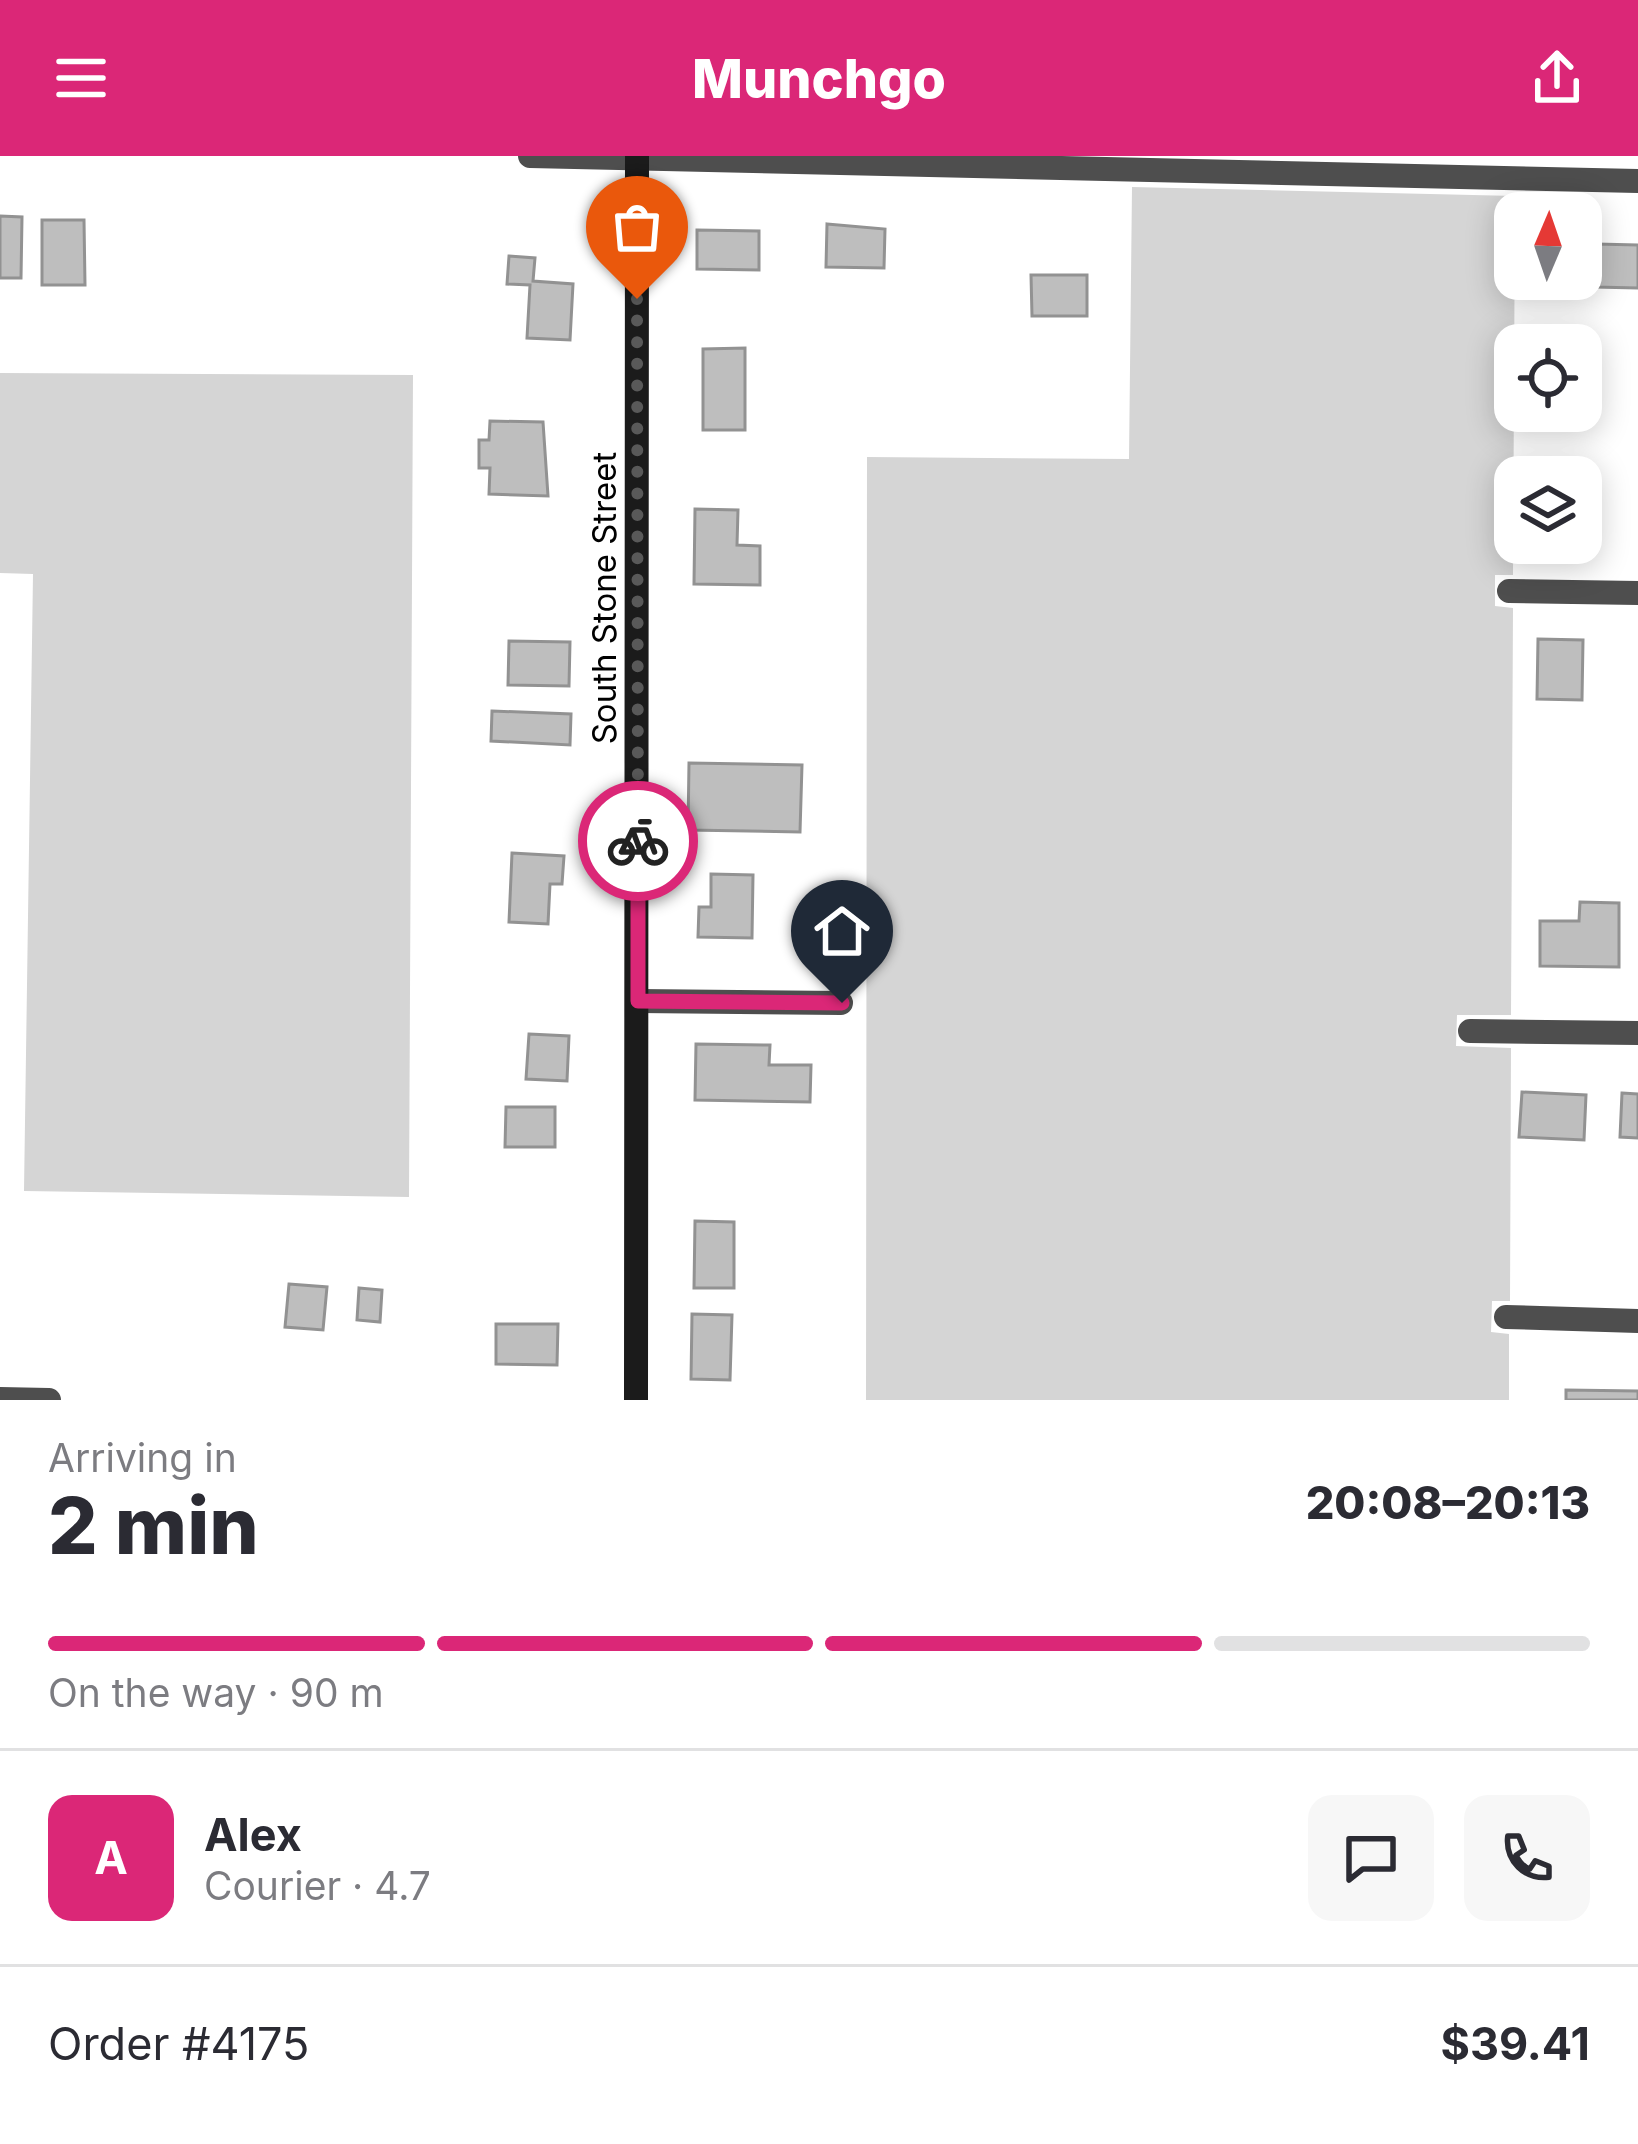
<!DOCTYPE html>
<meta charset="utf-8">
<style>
:root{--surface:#fff;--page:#f7f7f7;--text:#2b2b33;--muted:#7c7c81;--line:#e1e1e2;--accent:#db2777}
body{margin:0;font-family:Inter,sans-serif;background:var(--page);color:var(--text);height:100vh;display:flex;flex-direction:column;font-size:45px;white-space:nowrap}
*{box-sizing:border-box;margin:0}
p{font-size:39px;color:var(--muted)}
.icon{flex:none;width:66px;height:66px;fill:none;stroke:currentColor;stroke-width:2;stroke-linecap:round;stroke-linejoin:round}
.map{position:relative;height:1244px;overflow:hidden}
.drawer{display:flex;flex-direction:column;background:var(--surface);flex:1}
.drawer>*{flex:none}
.needle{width:78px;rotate:2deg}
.tools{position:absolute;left:1494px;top:36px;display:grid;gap:24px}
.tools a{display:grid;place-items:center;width:108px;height:108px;border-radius:24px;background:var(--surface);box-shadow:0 6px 30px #0003;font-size:60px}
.pin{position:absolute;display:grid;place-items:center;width:102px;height:102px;color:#fff;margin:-123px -51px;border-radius:50% 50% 50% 0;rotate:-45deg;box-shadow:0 0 12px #0007}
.pin .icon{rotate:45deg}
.courier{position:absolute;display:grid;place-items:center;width:120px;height:120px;margin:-60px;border:9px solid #db2777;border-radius:50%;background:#fff;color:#222;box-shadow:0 3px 15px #0007}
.overview em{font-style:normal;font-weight:800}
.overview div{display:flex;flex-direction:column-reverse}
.overview{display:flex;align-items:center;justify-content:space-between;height:204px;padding:0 48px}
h1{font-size:78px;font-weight:800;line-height:90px}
.bar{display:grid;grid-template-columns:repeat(4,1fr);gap:18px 12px;align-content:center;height:144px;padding:0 48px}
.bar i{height:15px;border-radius:9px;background:var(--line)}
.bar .current{background:var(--accent)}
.bar p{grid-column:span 4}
.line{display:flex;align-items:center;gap:30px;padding:0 48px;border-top:3px solid var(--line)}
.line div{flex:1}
.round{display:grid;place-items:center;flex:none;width:126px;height:126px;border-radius:24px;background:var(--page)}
header{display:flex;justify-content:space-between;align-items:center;height:156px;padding:0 48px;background:var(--accent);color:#fff;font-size:54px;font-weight:800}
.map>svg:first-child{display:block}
.green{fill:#d5d5d5}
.building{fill:#bebebe;stroke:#929292;stroke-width:3}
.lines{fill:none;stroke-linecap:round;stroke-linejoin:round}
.street{stroke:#4e4e4e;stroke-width:24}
.secondary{stroke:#1b1b1b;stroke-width:24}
.done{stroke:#595959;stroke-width:12;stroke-dasharray:0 21.6}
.route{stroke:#db2777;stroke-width:15}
.labels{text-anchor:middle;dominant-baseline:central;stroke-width:9;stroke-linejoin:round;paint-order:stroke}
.street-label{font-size:33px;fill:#000;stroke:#fff}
</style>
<header><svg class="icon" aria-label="menu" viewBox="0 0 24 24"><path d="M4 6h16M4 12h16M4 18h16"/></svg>Munchgo<svg class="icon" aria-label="share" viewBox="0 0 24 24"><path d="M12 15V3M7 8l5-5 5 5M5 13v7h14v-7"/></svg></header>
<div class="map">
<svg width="1638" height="1244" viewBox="0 0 1638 1244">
<rect width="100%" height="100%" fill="#fff"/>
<g class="green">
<polygon points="1132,31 1515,40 1513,419 1495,419 1495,450 1513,452 1511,859 1457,859 1456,890 1511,892 1510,1145 1492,1145 1491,1176 1509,1178 1509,1244 866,1244 867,301 1129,303"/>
<polygon points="0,217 413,219 409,1041 24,1035 33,418 0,417"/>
</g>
<g class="building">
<polygon points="0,60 22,61 21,122 0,122"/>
<polygon points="42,64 84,64 85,129 42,129"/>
<polygon points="827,68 885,73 884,112 826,111"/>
<polygon points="697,74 759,75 759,114 697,113"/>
<polygon points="1596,88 1638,89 1638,132 1595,131"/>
<polygon points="509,100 535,102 533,125 573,128 570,184 527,182 530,129 507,128"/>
<polygon points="1031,119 1087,119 1087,160 1032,160"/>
<polygon points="745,192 745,274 703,274 703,193"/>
<polygon points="490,265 543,266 548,340 489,338 490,312 479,312 479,284 489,284"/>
<polygon points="695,353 738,354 737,389 760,390 760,429 694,428"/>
<polygon points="1538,483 1583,484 1582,544 1537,543"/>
<polygon points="509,485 570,486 569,530 508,529"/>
<polygon points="492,555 571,558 570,589 491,585"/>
<polygon points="689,607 802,609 800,676 688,674"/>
<polygon points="512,697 564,700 562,728 550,728 548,768 509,766"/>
<polygon points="711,718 753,719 752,782 698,781 699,751 711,751"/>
<polygon points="1580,746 1619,747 1619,811 1540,810 1540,765 1579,765"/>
<polygon points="529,878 569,880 567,925 526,923"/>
<polygon points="696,888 770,889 769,909 811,909 810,946 695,944"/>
<polygon points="1522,936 1586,939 1584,984 1519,981"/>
<polygon points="1622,937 1638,938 1638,982 1620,981"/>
<polygon points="506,951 555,951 555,991 505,991"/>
<polygon points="695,1065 734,1066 734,1132 694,1132"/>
<polygon points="289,1128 327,1131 323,1174 285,1171"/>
<polygon points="359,1132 382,1134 380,1166 357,1164"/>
<polygon points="692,1158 732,1159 730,1224 691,1223"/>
<polygon points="496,1168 558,1168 557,1209 496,1208"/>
<polygon points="1566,1234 1638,1235 1638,1244 1566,1244"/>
</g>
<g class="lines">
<g class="street">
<polyline points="530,0 1638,25"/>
<polyline points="1509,435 1638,437"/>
<polyline points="638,845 841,847"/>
<polyline points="1470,875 1638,877"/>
<polyline points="1506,1161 1638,1165"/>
<polyline points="0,1243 49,1244"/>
</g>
<polyline class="secondary" points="636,1244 637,0"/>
</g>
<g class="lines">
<polyline class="done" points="637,143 638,685"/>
<polyline class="route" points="638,685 638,845 842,847"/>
</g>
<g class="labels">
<g class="street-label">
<text transform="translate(604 442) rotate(-90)">South Stone Street</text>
</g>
</g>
</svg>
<div class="tools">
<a><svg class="needle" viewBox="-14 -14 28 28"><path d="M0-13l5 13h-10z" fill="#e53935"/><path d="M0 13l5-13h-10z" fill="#7c7c81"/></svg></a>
<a><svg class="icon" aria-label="locate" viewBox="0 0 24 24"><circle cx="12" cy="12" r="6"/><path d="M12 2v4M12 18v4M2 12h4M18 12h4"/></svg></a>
<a><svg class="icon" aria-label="layers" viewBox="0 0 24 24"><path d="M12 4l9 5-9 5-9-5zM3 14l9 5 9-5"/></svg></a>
</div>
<div class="pin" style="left:637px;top:143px;background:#ea580c"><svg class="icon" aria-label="bag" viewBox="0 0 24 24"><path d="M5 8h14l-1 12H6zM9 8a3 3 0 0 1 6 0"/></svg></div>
<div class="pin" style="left:842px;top:847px;background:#1f2937"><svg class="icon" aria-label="home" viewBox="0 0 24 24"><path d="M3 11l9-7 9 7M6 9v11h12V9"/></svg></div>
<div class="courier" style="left:638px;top:685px"><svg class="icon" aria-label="bike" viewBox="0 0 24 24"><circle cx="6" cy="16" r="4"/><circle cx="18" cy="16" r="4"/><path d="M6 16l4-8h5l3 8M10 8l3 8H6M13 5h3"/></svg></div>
</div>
<section class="drawer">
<div class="overview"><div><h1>2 min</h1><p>Arriving in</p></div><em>20:08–20:13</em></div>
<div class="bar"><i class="current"></i><i class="current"></i><i class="current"></i><i></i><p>On the way · 90 m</p></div>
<div class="line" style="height:216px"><b class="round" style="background:var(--accent);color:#fff">A</b><div><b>Alex</b><p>Courier · 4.7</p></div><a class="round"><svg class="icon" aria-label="chat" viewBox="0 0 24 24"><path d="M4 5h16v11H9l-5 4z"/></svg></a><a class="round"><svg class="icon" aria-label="phone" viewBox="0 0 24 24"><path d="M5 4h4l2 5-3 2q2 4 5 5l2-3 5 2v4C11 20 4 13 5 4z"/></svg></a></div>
<div class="line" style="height:156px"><div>Order #4175</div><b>$39.41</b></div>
</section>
